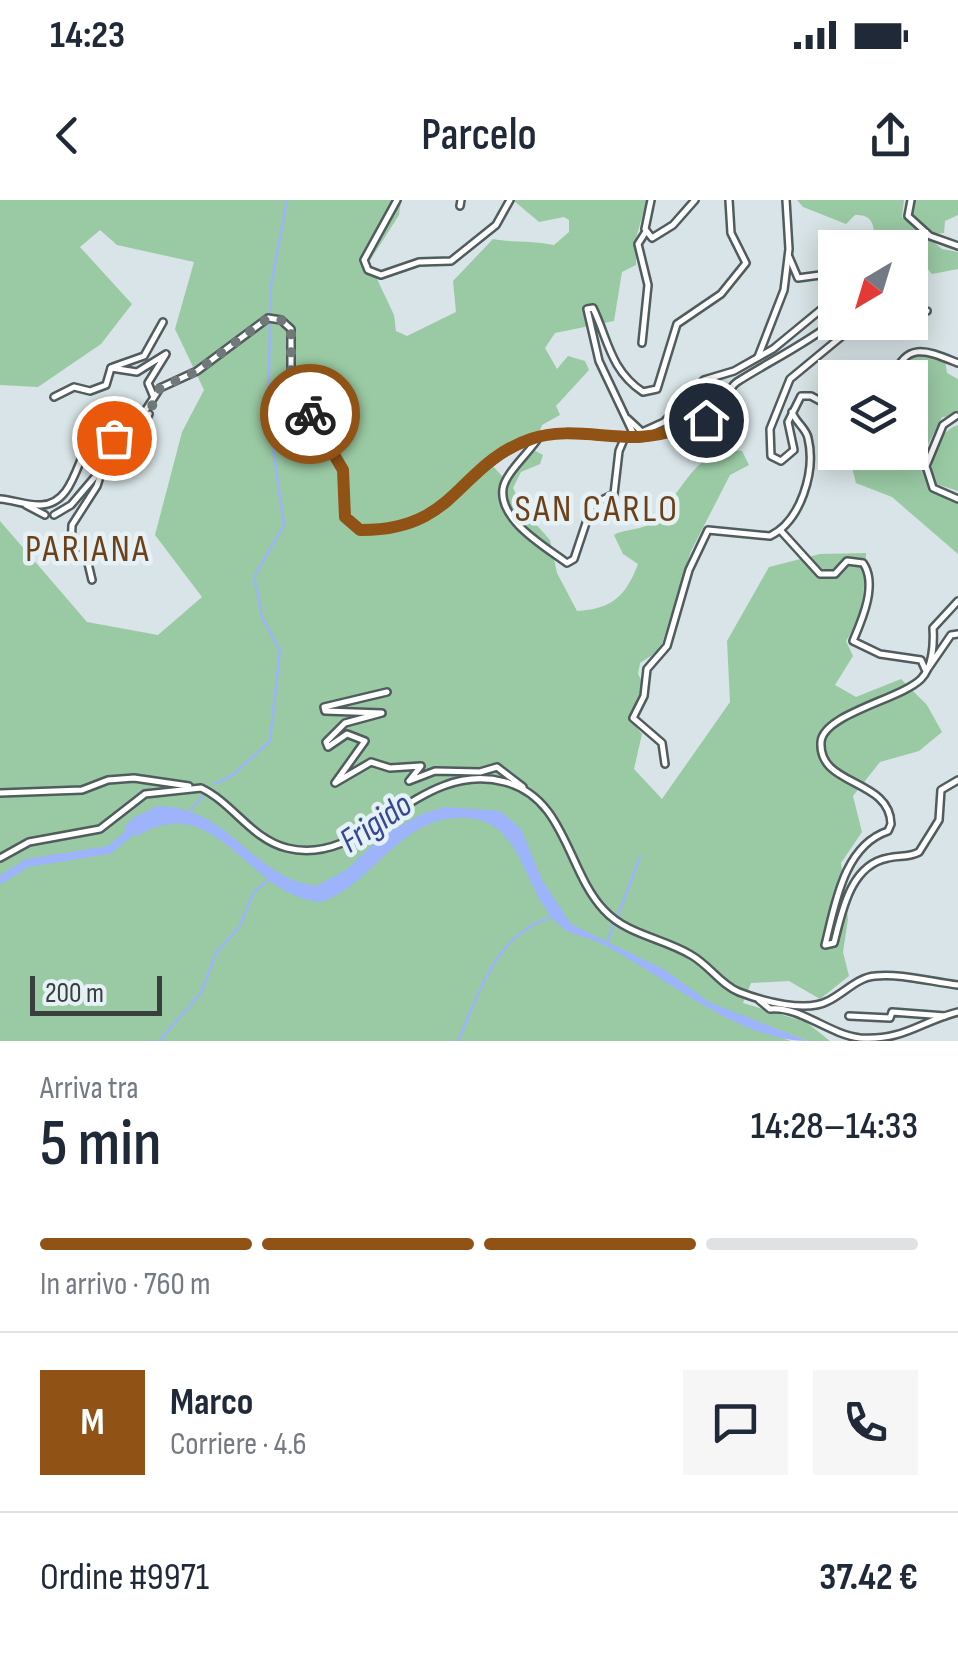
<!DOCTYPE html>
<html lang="it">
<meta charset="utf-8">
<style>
:root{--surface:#fff;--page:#f6f6f7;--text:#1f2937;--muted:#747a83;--line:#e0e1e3;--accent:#905315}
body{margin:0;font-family:"Sofia Sans Condensed",sans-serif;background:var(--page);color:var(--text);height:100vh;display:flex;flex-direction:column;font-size:38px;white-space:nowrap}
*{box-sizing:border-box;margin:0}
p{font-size:32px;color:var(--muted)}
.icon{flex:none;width:55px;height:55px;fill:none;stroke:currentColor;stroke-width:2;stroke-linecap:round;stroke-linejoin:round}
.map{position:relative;height:841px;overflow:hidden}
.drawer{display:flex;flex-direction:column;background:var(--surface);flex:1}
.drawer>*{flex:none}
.needle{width:65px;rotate:218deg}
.tools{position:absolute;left:818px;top:30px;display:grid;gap:20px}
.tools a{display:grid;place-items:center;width:110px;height:110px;border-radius:0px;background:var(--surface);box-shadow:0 5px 25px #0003;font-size:50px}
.scale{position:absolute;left:30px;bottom:25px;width:132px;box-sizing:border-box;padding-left:10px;border:5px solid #393e3f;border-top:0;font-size:28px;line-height:35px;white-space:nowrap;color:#393e3f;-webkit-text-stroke:8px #e5f1f4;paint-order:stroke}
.pin{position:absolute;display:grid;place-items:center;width:85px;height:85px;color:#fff;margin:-42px;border:5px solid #fff;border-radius:50%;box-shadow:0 2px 10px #0007}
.courier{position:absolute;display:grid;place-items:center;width:100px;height:100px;margin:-50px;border:8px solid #905315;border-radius:50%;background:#fff;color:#222;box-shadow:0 2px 12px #0007}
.summary em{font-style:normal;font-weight:600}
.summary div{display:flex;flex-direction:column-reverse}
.summary{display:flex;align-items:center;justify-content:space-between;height:170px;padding:0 40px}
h1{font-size:65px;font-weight:600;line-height:75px}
.bar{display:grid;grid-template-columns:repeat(4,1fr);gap:15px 10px;align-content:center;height:120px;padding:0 40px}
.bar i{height:12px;border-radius:8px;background:var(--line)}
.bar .selected{background:var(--accent)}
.bar p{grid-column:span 4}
.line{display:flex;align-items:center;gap:25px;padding:0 40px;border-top:2px solid var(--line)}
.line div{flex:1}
.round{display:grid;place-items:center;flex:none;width:105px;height:105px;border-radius:0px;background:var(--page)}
.status{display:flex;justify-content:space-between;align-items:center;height:70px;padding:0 50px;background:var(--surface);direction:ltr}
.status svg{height:28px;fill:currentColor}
header{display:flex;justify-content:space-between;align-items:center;height:130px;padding:0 40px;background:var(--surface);font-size:45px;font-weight:600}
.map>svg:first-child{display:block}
.green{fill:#9acaa4}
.water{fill:#9db3fa}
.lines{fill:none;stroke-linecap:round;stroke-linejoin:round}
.stream{stroke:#9db3fa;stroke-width:2.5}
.river{stroke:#9db3fa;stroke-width:8}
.minor-casing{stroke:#515c5e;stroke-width:10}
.minor{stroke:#fff;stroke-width:5}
.done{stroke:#71787a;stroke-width:10;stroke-dasharray:0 18}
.route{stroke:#905315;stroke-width:12}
.labels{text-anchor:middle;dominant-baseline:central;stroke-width:9;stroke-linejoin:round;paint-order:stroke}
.water-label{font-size:35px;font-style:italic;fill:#364698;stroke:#e5f1f4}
.quarter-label{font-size:38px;letter-spacing:2.5px;fill:#6c411a;stroke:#e5f1f4}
</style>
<div class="status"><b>14:23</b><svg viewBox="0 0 49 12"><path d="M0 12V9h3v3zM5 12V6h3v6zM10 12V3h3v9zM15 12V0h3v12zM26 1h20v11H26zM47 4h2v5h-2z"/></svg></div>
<header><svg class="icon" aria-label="back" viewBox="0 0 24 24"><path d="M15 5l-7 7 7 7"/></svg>Parcelo<svg class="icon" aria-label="share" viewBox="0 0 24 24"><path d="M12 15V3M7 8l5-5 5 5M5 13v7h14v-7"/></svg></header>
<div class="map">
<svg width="958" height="841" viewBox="0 0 958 841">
<rect width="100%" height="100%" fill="#d8e4e7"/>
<g class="green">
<path d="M0 0H401L399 15 369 62 394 115 396 131 407 136 456 112 453 81 493 39C515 43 531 40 554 45L569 32V20L564 17 539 22 513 0H647L636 38V65L622 72 614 121 555 133 545 148 557 169 568 156 585 161 589 170 556 206 560 215 542 225 539 233 519 239 488 261 503 277 528 247 543 255 540 264 521 272 513 288 525 312 550 340 557 373 577 411C612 409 626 396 638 364L623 354 614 335C626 328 642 331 652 322 683 295 695 244 742 251L749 265 730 275 691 351 660 450 640 463 638 474 644 485 629 519 642 534 634 569 662 599 730 502 727 441 769 367 820 354 866 353C865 384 864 415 846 441L853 456 835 485 856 497 901 479 927 505 942 532 919 551 880 562 853 596 862 632 841 663 848 719 843 752 849 776 820 799 789 781 751 783 743 803 806 822 830 841H808L750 819 748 826 791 841H0V321L87 422 158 435 202 397 155 335 182 232 204 190 175 129 194 62 117 45 100 30 80 47 132 104 101 144 38 187 0 185Z"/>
<path d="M797 0H904L902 17 942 49 958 52V69L932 74 908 46 895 42 877 47C872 32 878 14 855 15L846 24 803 7Z"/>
<polygon points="912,0 958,0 958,15 945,21 944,33 935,34 910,14"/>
<polygon points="913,153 930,153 945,161 947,173 958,179 958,216 942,217 921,258 929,289 958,302 958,354 892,297 856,283 848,252 910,252 910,178 896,177 901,162"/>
<path d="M958 225V291L936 284C926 264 936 232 958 225Z"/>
</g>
<path class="water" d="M158 606C230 607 251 677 316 686L346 670 382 636 422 614 445 607 500 611 521 629 542 680 571 724 665 770 709 802 808 841C736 841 662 773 598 742 586 736 574 737 563 728 518 692 527 612 454 618 396 623 371 686 321 702 248 697 218 588 137 636L123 629 133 618Z"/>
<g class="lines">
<g class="stream">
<polyline points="214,584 233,575 270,541 280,451 262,417 254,377 284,325 268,212 271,86 287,0"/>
<polyline points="191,609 204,595"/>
<polyline points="617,718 640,657"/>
<polyline points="607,742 614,724"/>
<polyline points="159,841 201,793 216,753 240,726 253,693 268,680"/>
<path d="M458 841C479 794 496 732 553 717"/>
</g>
<polyline class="river" points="0,680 27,663 109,650 137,627"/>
<defs>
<g id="minor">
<polyline points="397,0 364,60 368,70 381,75 419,62 451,61 496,25 510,0"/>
<polyline points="651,0 645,29 652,38 673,25 695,0"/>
<polyline points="911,0 908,16 930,36 958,46"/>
<polyline points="460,6 461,0"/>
<polyline points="789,57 798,78 835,73"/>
<polyline points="910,107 927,111"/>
<polyline points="642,143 648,85 638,44 645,33"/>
<polyline points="758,157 784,90 789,49 786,0"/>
<polyline points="113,167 144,156 163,122"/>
<polyline points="111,168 137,172 166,154 148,183 153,195"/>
<path d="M893 178C906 140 928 151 958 163"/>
<polyline points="54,197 74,187 90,191 106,185 111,168"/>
<polyline points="835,209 811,196 801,196 788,222 794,250 781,261 771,256 770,229 790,179 859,122"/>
<polyline points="956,216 943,225 926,266 933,288 958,299"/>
<polyline points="628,219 642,232 664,222 704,180 734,171 773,149 835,98"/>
<path d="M539 237C530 252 505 273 503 289 499 321 546 347 567 363L574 359 592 305 614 294 619 251 625 237"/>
<path d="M635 237 599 161 587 109 593 108C608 139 610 170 643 192L657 189 677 124 721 94 746 63 731 33 729 0"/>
<path d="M0 299C14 300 28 306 41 305 75 304 77 254 94 235L136 225 160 188 197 171 268 118 281 120 291 129V180L343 270 345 317 360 330C450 331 454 275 523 242 559 224 606 241 644 237 666 234 709 227 722 208 728 198 728 188 737 182 770 161 804 145 835 121"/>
<polyline points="26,305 45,315"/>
<polyline points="54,315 71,305 99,272"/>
<path d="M781 331 820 374H835L847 361 863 363C878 384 862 420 853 441L880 454 921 460 925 469"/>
<polyline points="92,380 87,359 71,351 72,325 97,286 111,242 143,226 149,214"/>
<path d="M958 401 933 428C934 443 933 467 921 479 901 499 823 514 821 542 818 587 890 578 891 624L888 631C843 646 835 706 825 745L834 743C842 712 850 665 888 658 900 655 908 658 919 652L939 620 941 590 958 580"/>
<polyline points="929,467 951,435 958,434"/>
<polyline points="387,492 324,507 325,511 382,513 345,523 326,542 328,547 347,534 365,541 335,583 371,562 390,568 421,566 409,581 435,571 480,572 497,567 523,587"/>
<path d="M665 564 662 543 633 518 644 496 647 469 667 446 689 370 708 330 770 336C801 321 816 271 808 238 806 228 796 223 792 212"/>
<polyline points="0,593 82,590 108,580 134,578 189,586"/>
<path d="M0 658 29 642 100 629 145 594 201 588C233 603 251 639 287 648 367 668 418 558 505 582 566 598 567 671 604 710 627 735 663 738 691 755 709 765 721 785 739 792 762 801 806 813 828 801 843 794 858 777 875 776 900 773 932 782 958 785"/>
<path d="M759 800 770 809C800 806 828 834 860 838 904 841 921 821 958 812"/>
<polyline points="849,816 890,818 892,812 945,816"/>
</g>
</defs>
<use href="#minor" class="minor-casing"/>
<use href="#minor" class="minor"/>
</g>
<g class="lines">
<polyline class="done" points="114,238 143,226 160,188 197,171 268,118 281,120 291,130 291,180 310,214"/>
<path class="route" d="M310 214 343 270 345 317 360 330C458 331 457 264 531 239 564 227 604 238 638 237 661 236 685 228 706 220"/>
</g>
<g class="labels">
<g class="water-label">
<text transform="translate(376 623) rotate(-34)">Frigido</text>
</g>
<g class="quarter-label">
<text x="597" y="309">SAN CARLO</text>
<text x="88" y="349">PARIANA</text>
</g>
</g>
</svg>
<div class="tools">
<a><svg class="needle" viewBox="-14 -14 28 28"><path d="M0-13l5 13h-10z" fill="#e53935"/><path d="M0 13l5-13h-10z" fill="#747a83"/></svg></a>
<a><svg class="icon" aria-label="layers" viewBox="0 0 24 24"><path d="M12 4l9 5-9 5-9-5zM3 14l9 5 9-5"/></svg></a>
</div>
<div class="scale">200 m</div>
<div class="pin" style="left:114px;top:238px;background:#ea580c"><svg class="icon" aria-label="bag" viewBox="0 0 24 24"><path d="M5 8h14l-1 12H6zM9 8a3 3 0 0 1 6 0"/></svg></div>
<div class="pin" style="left:706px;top:220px;background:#1f2937"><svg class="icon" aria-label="home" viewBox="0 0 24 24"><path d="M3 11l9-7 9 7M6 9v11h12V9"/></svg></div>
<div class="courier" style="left:310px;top:214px"><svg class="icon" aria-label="bike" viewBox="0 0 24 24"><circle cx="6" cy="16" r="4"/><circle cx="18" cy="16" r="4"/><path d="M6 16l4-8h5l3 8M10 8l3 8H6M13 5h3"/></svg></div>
</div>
<section class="drawer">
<div class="summary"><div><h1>5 min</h1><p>Arriva tra</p></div><em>14:28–14:33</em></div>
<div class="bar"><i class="selected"></i><i class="selected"></i><i class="selected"></i><i></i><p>In arrivo · 760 m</p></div>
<div class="line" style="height:180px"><b class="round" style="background:var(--accent);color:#fff">M</b><div><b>Marco</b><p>Corriere · 4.6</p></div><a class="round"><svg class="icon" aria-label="chat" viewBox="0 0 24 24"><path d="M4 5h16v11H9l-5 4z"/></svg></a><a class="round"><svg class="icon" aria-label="phone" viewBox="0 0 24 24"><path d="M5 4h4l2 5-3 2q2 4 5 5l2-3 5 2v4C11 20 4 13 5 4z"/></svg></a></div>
<div class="line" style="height:130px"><div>Ordine #9971</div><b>37.42 €</b></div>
</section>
